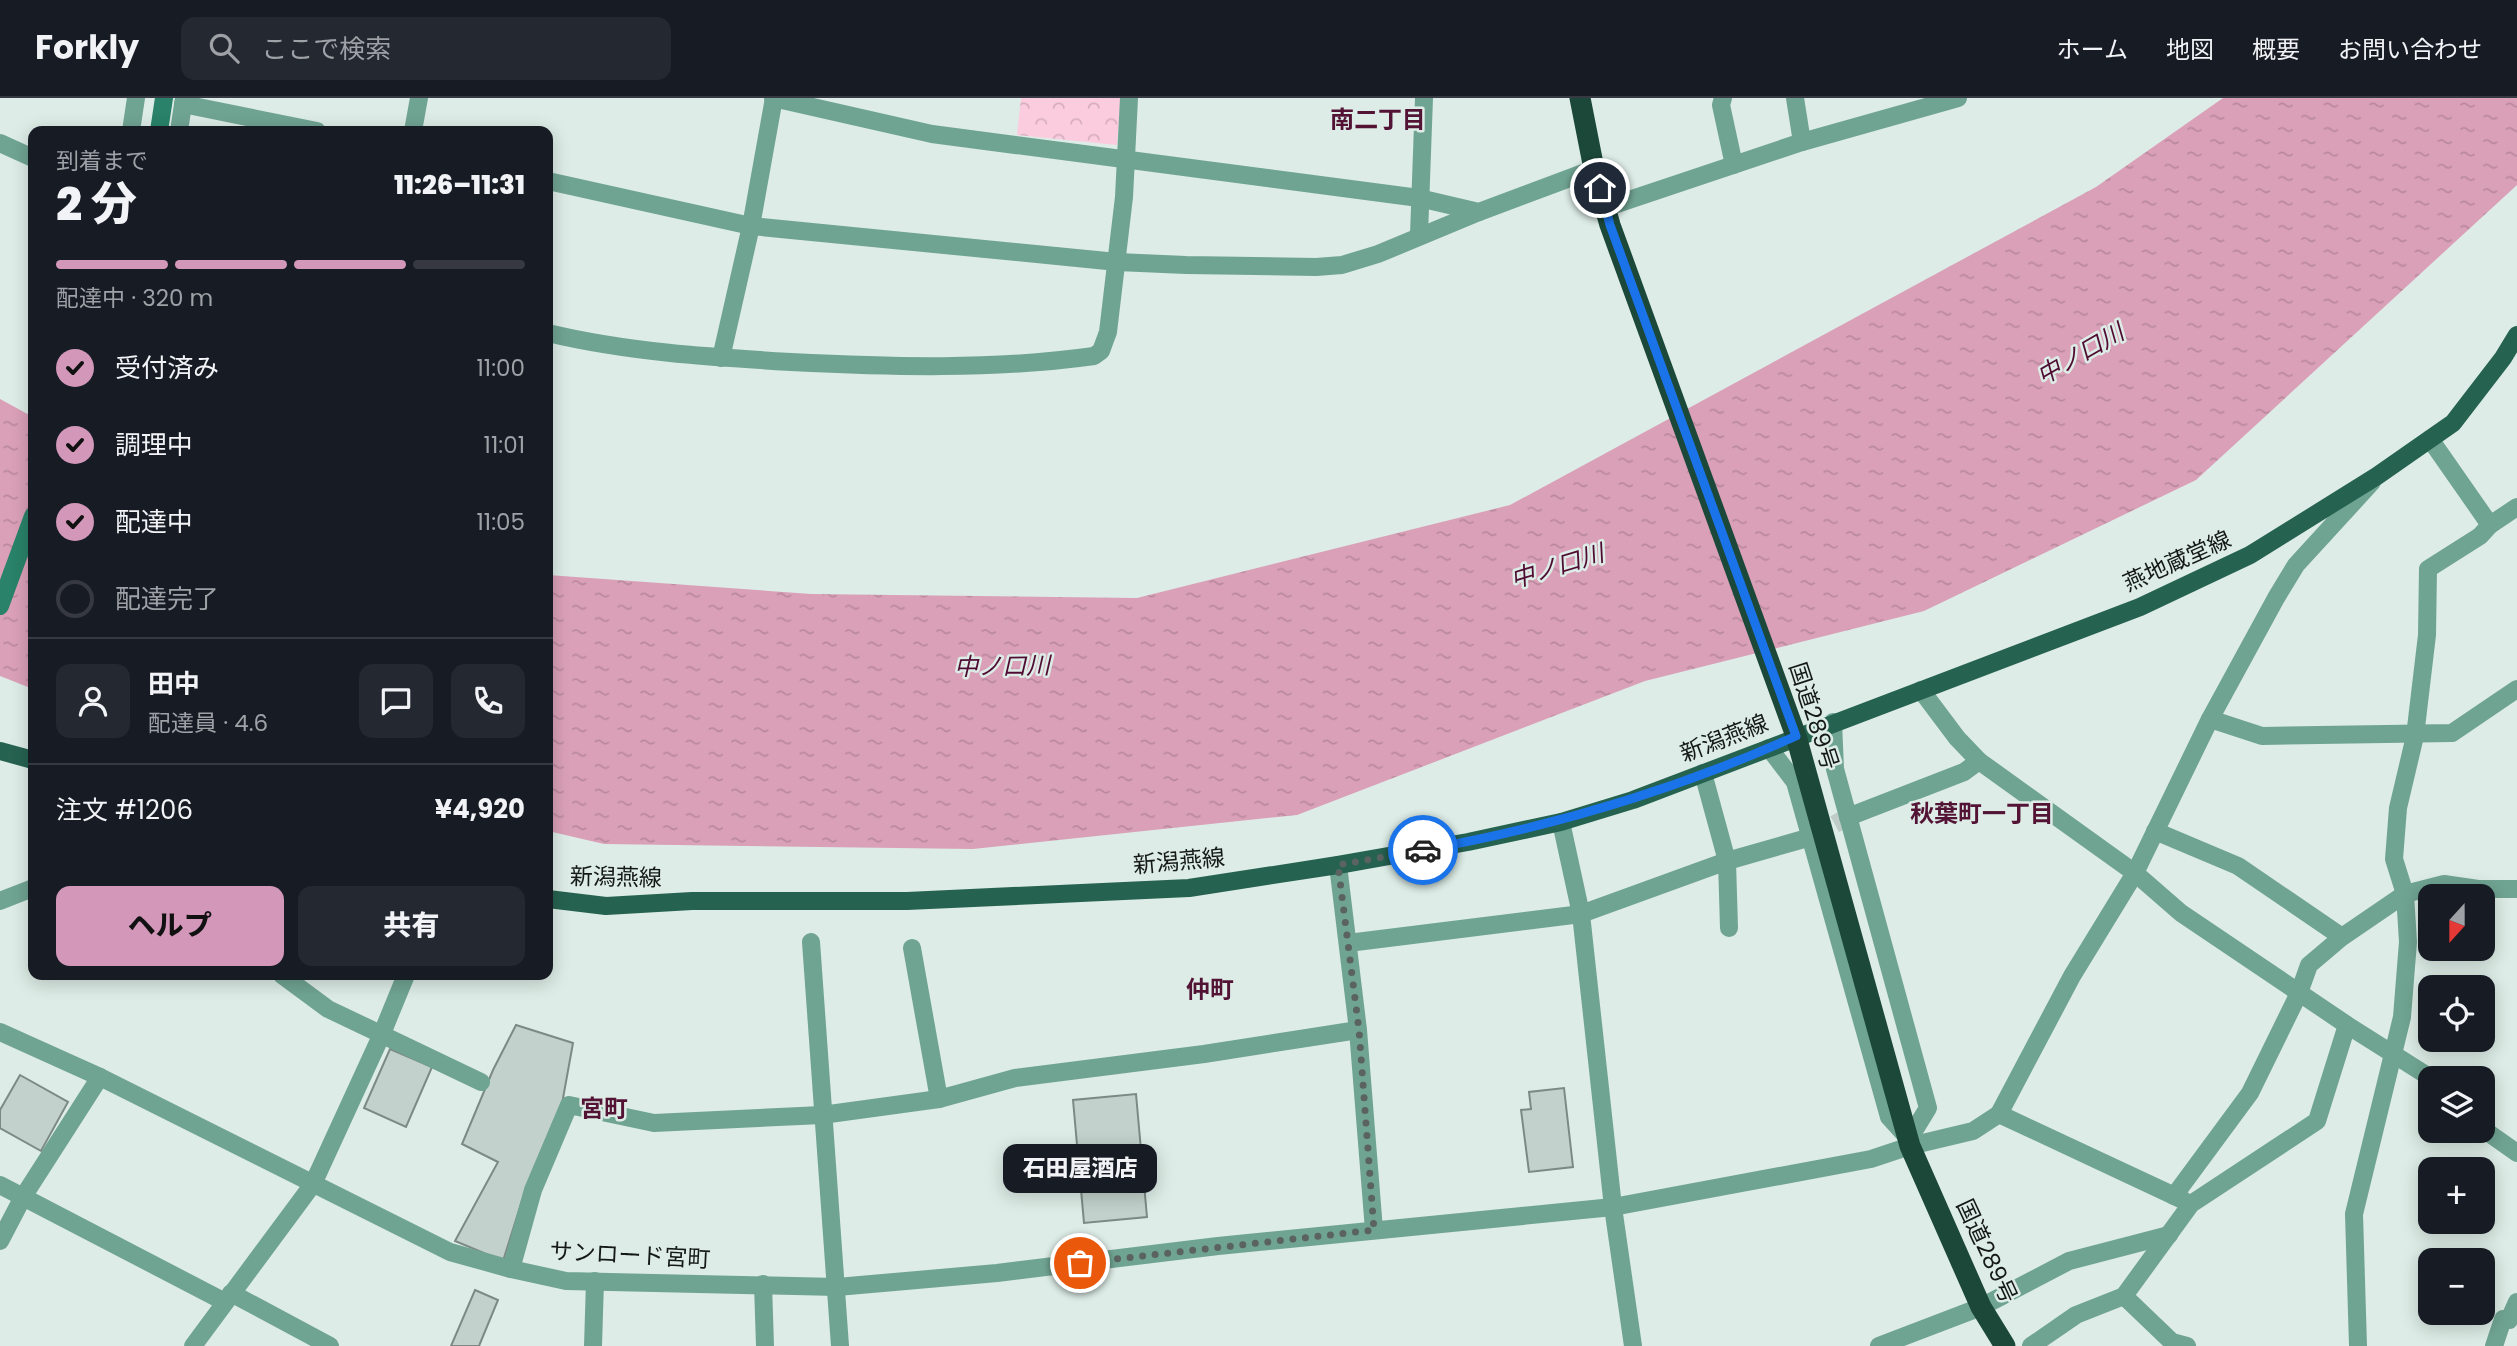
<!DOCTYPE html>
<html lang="ja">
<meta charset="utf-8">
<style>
:root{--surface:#171b24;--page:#242831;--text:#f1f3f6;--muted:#9ea1a6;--line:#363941;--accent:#d297b9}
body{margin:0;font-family:Poppins,"Noto Sans JP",sans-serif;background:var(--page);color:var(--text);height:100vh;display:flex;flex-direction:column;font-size:26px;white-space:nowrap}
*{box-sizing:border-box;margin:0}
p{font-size:23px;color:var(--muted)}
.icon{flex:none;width:38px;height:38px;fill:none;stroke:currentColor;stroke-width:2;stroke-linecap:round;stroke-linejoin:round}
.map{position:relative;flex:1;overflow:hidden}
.sheet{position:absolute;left:28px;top:28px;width:525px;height:854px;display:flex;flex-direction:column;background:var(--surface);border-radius:14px;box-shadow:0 4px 18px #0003}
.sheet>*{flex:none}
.needle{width:46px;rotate:201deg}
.controls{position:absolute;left:2418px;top:786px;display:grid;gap:14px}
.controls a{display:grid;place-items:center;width:77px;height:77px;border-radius:14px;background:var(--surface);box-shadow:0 4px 18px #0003;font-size:35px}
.pin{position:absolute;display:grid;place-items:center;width:60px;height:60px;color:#fff;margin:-30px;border:4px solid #fff;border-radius:50%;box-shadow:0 2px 7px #0007}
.courier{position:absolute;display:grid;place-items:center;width:70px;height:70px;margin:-35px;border:5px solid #1a73e8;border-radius:50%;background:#fff;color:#222;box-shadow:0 2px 9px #0007}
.bubble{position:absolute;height:49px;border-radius:14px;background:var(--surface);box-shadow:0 4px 18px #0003;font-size:23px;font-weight:800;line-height:49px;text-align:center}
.head em{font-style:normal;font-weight:800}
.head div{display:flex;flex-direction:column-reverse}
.head{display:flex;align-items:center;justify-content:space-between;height:119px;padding:0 28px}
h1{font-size:46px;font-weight:800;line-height:52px}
.bar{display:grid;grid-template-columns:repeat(4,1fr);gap:10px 7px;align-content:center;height:84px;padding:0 28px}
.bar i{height:9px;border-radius:5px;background:var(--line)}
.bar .selected{background:var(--accent)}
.bar p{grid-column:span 4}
.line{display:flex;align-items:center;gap:18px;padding:0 28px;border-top:2px solid var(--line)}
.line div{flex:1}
.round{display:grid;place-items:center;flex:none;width:74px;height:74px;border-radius:14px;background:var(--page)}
ol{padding:0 28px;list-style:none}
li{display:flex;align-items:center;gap:21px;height:77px}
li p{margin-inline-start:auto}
li .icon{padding:7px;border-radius:50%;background:var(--accent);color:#111;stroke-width:4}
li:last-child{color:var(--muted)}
li i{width:38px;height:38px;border:4px solid var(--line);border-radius:50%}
.button{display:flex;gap:14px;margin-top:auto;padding:14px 28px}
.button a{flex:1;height:80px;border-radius:14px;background:var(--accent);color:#111;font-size:28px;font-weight:800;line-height:80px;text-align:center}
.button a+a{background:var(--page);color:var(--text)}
header{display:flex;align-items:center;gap:42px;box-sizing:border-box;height:98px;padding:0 35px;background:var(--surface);border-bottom:2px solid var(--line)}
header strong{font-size:33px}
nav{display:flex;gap:38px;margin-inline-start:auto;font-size:24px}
.search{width:490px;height:63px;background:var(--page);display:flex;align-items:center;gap:18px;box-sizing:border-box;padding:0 24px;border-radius:14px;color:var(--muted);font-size:26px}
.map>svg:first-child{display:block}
.park{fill:url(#park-crowns)}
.water{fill:url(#water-ripples)}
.building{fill:#c2d1cb;stroke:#7c8984;stroke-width:2}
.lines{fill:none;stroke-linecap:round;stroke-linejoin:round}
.street-tunnel{stroke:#bfccc7;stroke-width:18;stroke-dasharray:18 9;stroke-linecap:butt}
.street{stroke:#70a492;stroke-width:18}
.secondary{stroke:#298269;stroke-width:18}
.primary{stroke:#266250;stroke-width:18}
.highway{stroke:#1c483a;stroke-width:21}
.done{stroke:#5a635f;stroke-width:7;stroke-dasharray:0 12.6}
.route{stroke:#1a73e8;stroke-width:9}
.labels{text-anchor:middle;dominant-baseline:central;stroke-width:5;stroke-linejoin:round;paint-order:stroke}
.street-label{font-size:23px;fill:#141917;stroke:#ddece6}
.neighbourhood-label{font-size:24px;font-weight:bold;fill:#521335;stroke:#ddece6}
.water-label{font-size:24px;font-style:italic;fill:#4f0b31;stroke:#ddece6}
</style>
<header>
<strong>Forkly</strong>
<div class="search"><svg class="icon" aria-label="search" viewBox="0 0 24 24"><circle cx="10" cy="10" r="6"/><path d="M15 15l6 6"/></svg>ここで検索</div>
<nav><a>ホーム</a><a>地図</a><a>概要</a><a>お問い合わせ</a></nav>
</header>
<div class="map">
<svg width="2517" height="1248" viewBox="0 0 2517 1248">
<defs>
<pattern id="park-crowns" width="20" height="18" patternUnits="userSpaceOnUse" patternTransform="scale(1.75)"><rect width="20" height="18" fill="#fbcbde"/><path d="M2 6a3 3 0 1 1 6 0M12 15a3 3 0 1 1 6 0" fill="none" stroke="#d6aebe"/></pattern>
<pattern id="water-ripples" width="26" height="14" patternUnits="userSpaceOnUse" patternTransform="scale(1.75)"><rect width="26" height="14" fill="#daa0b8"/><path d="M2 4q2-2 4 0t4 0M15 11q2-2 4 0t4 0" fill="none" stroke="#ba899d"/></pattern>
</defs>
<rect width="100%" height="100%" fill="#ddece6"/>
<polygon class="park" points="1021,0 1121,0 1117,47 1017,37"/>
<g class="water">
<polygon points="2223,0 2517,0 2517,87 2196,382 1924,513 1645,583 1297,717 973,751 604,746 548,733 548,477 811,496 1137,500 1510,407 2096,89"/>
<polygon points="0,301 33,319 33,591 0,578"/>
</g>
<g class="building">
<polygon points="516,927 573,945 562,1006 526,1090 503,1163 455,1143 498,1064 462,1046 493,972"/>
<polygon points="390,951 432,969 406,1029 364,1010"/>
<polygon points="20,977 68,1004 41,1053 0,1030 0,1012"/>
<polygon points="1564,990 1573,1069 1529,1074 1521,1012 1531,1011 1529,994"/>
<polygon points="1136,996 1147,1119 1084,1125 1073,1002"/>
<polygon points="475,1192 498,1202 479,1248 451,1248"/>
</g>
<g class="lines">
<polyline class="street-tunnel" points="1811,739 1848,719"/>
<g class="street">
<polyline points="773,0 932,36 1419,100 1479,114 1594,71"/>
<polyline points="1723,0 1721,7 1734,67"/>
<polyline points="1795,0 1802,44"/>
<polyline points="183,6 317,33"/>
<polyline points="131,33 136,0"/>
<polyline points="179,33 184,0"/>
<polyline points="413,33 419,0"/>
<polyline points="0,45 33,60"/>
<polyline points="548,83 751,128 1117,164 1186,167 1316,169 1342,167 1378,156 1479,114"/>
<polyline points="1605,110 1802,44 1958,0"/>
<polyline points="1419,137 1424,0"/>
<path d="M548 235C627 254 709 259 791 264 891 269 994 272 1094 258L1101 253 1108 234 1124 99 1129 0"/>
<polyline points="721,260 751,128 774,0"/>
<polyline points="2430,341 2490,427"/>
<polyline points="1921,592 1957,640 1979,663 2135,775 2181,815 2347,927 2431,980"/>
<polyline points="2210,621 2262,638 2452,635 2517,591"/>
<polyline points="1769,650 1795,684 1889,1019 1909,1041 1928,1010 1835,671 1833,624"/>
<polyline points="1703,675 1727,763 1729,830"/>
<polyline points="1848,719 1964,674 1979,663"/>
<polyline points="1561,724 1581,816 1613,1109 1633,1248"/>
<polyline points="2155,733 2238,768 2342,839"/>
<polyline points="1338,767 1358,932 1374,1132"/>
<polyline points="0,803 33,790"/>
<polyline points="811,844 840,1248"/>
<polyline points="1348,845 1581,816 1727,763 1811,739"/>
<polyline points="912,850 939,1001"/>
<polyline points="282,877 328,911 481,984"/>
<polyline points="0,934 100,979 450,1154 511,1171 566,1183 837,1189 997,1175 1218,1148 1613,1109 1871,1061 1910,1048 1973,1033 1999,1016 2072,878 2135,775 2210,621 2276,500 2296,467 2372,384"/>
<polyline points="1999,1016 2183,1102"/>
<polyline points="2483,1031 2517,1055"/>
<polyline points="0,1087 225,1204"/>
<polyline points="2174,1098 2250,995 2299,895 2309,867 2342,839 2405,796 2444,786 2478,791 2517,791"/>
<polyline points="0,1143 23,1099 100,979"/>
<polyline points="511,1171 533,1092 569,1007 654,1025 822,1017 939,1001 1015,980 1204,956 1358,932"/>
<polyline points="763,1186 765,1248"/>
<polyline points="231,1195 330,1248"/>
<polyline points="2124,1198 2172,1244 2187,1248"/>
<polyline points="193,1248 313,1086 381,938 406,877"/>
<polyline points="593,1248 595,1183"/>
<polyline points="1879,1248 1981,1209 2069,1163 2169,1137"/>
<polyline points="2031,1248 2076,1217 2124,1198 2191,1106 2317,1023 2347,927"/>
<polyline points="2358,1248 2354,1116 2402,919 2408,844 2405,796 2394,761 2398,710 2415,638 2427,537 2428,471 2480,438 2490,427 2517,409"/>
<polyline points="2494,1248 2503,1221 2509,1222 2517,1204"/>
</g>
<g class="secondary">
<polyline points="159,33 164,0"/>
<polyline points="0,508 33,418"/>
</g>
<g class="primary">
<polyline points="0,653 33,662"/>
<polyline points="548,801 606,808 692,803 907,803 1189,790 1338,767 1468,744 1561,724 1633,702 2140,509 2250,457 2377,378 2453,325 2503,260 2517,237"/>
</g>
<polyline class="highway" points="1580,0 1594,71 1610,127 1796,638 1910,1048 1981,1209 2005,1248"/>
</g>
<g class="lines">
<polyline class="done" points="1080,1165 1374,1132 1359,932 1338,767 1423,752"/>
<path class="route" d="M1423 752C1552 729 1676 692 1796 638L1610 127 1600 90"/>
</g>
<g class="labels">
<g class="street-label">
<text transform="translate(2177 463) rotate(-24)">燕地蔵堂線</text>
<text transform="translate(1814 618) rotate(72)">国道289号</text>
<text transform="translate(1724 640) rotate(-21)">新潟燕線</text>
<text transform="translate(1179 763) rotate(-5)">新潟燕線</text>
<text transform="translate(616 779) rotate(1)">新潟燕線</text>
<text transform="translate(1987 1153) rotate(65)">国道289号</text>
<text transform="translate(630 1157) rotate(3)">サンロード宮町</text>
</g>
<g class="neighbourhood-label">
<text x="1378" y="21">南二丁目</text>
<text x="1982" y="715">秋葉町一丁目</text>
<text x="1210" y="891">仲町</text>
<text x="604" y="1010">宮町</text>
</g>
<g class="water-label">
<text transform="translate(2080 256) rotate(-30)">中ノ口川</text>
<text transform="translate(1557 468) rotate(-17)">中ノ口川</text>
<text transform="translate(1002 568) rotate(-1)">中ノ口川</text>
</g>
</g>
</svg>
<div class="controls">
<a><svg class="needle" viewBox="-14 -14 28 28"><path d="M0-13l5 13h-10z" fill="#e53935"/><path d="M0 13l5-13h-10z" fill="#9ea1a6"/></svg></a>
<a><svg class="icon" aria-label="locate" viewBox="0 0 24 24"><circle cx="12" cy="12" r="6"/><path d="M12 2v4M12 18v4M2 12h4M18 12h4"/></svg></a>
<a><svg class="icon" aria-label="layers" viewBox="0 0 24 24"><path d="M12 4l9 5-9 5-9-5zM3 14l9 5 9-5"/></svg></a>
<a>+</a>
<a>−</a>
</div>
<div class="pin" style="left:1080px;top:1165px;background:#ea580c"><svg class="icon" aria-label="bag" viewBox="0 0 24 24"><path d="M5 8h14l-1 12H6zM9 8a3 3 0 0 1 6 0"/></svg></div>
<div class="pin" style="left:1600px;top:90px;background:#1f2937"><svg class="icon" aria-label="home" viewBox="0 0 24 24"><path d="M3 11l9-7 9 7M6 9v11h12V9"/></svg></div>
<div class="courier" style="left:1423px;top:752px"><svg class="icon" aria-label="car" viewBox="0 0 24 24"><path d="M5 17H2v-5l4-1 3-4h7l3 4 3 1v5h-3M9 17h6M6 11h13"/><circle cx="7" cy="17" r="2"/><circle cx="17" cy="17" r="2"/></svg></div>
<div class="bubble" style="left:1003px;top:1046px;width:154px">石田屋酒店</div>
<section class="sheet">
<div class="head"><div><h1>2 分</h1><p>到着まで</p></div><em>11:26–11:31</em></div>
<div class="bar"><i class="selected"></i><i class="selected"></i><i class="selected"></i><i></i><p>配達中 · 320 m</p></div>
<ol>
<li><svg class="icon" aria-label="check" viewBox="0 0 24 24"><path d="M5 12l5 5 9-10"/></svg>受付済み<p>11:00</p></li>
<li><svg class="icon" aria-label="check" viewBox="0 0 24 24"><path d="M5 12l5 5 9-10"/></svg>調理中<p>11:01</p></li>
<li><svg class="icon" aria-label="check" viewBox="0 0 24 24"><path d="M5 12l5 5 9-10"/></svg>配達中<p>11:05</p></li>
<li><i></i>配達完了</li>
</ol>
<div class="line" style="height:126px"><a class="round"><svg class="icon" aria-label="person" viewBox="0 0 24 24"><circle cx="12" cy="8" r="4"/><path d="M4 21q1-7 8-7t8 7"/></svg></a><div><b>田中</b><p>配達員 · 4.6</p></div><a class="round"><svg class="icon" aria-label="chat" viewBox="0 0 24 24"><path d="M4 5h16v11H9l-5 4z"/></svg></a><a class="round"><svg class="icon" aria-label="phone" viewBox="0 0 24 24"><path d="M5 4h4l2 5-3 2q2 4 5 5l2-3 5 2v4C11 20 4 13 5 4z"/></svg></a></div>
<div class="line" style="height:91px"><div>注文 #1206</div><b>¥4,920</b></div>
<div class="button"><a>ヘルプ</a><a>共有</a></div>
</section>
</div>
